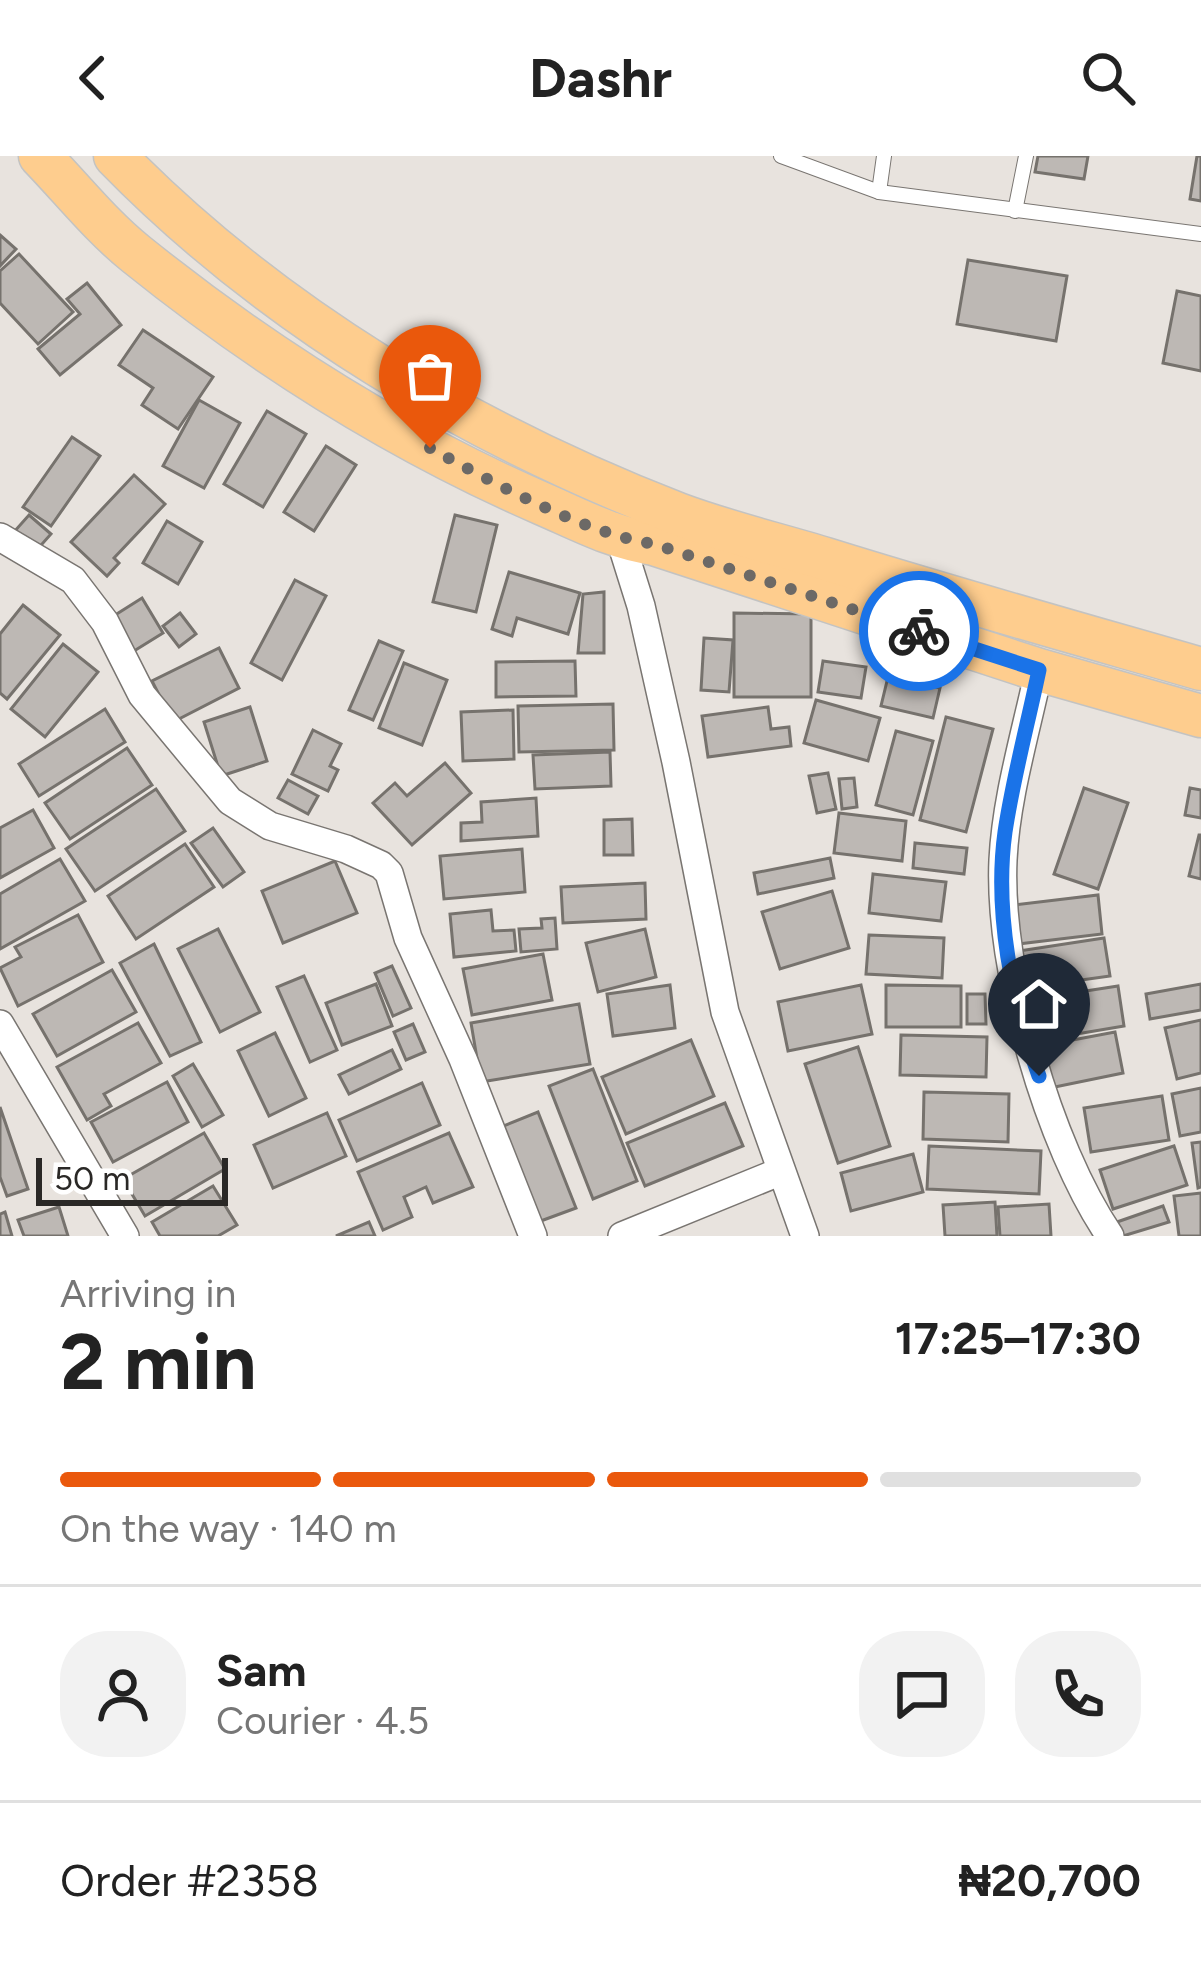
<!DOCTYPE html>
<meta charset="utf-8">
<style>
:root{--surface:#fff;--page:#f2f2f2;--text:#222;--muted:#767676;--line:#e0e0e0;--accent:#ea580c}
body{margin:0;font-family:Figtree,sans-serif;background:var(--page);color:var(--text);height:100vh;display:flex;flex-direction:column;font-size:45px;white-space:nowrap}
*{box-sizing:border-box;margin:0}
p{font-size:39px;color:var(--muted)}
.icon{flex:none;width:66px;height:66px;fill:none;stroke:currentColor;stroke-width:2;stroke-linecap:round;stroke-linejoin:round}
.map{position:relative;height:1080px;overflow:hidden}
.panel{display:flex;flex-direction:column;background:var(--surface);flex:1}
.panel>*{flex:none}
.scale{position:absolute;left:36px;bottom:30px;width:192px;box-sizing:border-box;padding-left:12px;border:6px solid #2a2826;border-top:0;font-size:33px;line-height:42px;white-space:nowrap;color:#2a2826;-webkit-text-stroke:9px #fff;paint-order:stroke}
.pin{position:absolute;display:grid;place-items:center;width:102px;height:102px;color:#fff;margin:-123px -51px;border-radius:50% 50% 50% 0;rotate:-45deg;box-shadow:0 0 12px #0007}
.pin .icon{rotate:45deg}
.courier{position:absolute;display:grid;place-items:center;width:120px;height:120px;margin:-60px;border:9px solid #1a73e8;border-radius:50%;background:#fff;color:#222;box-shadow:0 3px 15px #0007}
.overview em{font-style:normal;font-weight:700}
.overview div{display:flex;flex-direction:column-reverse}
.overview{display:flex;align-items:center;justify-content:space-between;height:204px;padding:0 60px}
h1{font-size:78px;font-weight:700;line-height:90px}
.bar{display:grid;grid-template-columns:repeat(4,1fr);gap:18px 12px;align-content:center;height:144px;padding:0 60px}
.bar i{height:15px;border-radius:9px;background:var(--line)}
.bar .current{background:var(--accent)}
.bar p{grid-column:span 4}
.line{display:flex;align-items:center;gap:30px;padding:0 60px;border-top:3px solid var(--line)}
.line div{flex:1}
.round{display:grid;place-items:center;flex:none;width:126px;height:126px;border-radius:48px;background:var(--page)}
header{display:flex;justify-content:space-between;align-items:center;height:156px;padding:0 60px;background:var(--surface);font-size:54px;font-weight:700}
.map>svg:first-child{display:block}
.building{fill:#bdb8b4;stroke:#76726d;stroke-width:3}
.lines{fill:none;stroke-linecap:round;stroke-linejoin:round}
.service-casing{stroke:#797571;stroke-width:16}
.minor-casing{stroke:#797571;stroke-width:30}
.primary-casing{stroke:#c3c3c2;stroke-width:45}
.service{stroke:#fff;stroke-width:14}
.minor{stroke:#fff;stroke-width:27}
.primary{stroke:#fecd8e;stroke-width:42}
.done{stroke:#6c6966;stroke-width:12;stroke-dasharray:0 21.6}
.route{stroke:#1a73e8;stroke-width:15}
</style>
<header><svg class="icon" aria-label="back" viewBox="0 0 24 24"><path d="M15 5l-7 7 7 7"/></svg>Dashr<svg class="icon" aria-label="search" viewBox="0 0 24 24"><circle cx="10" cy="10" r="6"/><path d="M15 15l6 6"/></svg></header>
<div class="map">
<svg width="1201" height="1080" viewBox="0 0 1201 1080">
<rect width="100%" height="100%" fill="#e8e3de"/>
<g class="building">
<polygon points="1038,0 1088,0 1084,23 1035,16"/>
<polygon points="1197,0 1201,0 1201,45 1190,43"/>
<polygon points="0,79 16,93 0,110"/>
<polygon points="19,98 73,156 38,188 0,147 0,115"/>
<polygon points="968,104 1067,120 1056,185 957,168"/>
<polygon points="87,127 121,169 60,219 38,193 80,158 67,143"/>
<polygon points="1177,135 1201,140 1201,215 1163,207"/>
<polygon points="143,174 213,221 178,273 142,249 153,232 119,209"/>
<polygon points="199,244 240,267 204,332 163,310"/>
<polygon points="267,255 306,278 263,351 224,328"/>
<polygon points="72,281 100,300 51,370 23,351"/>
<polygon points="326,290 356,309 314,375 284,356"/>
<polygon points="134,319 165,348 114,402 119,407 107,420 71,386"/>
<polygon points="29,359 51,378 35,396 13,377"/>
<polygon points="455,359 497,369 476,456 433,446"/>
<polygon points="167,365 202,386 178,428 143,407"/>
<polygon points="509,416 580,437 568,478 517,462 512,480 492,473"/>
<polygon points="295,424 326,440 282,524 251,507"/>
<polygon points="604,436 604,497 578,497 583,438"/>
<polygon points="142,442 163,477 134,495 112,461"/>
<polygon points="23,449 60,479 7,543 0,537 0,478"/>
<polygon points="180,457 196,478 179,491 163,470"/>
<polygon points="734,457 811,458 811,541 734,541"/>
<polygon points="704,482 733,484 729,536 701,534"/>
<polygon points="379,485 403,495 373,564 349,554"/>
<polygon points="63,488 98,516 45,581 11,553"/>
<polygon points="219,492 239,532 173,566 152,525"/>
<polygon points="575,505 576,540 496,541 496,506"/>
<polygon points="823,505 866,511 861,542 818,536"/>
<polygon points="404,507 447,524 422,589 379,572"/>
<polygon points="888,521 940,532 933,562 881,550"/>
<polygon points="816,544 880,562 868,605 804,587"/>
<polygon points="613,548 614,594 519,596 518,550"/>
<polygon points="250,551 267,605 221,620 204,566"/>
<polygon points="768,551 771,573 789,571 791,590 708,601 702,560"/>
<polygon points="105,553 125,586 39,640 19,608"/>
<polygon points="513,554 514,603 463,605 461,556"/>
<polygon points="946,561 993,573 966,676 920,664"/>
<polygon points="313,574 341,588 330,610 338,614 328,635 292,618"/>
<polygon points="896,575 933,585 913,659 876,649"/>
<polygon points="127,592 152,629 70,683 45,647"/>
<polygon points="610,596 611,630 535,633 533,599"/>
<polygon points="445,607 471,637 412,689 373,647 395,627 407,640"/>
<polygon points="828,617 836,653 817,657 809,620"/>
<polygon points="854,622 857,651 842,653 839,623"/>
<polygon points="288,624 318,640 308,658 278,642"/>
<polygon points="1084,632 1128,647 1098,733 1054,718"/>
<polygon points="1190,632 1201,634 1201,662 1185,659"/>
<polygon points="156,633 185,675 95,735 66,693"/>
<polygon points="536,642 538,680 461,685 461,667 482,666 481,646"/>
<polygon points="33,654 54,692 0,722 0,672"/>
<polygon points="839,657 906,665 902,705 834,697"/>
<polygon points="632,663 633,699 604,699 604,664"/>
<polygon points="213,672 244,716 223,731 191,687"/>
<polygon points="1199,679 1201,679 1201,723 1189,720"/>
<polygon points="915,687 967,692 964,718 913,712"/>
<polygon points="185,688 214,731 136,783 108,740"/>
<polygon points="522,693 525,736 444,743 440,700"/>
<polygon points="830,702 834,722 758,738 754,717"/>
<polygon points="60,703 85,745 0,793 0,738"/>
<polygon points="335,705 357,757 283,787 262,735"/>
<polygon points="873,718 946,726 941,765 869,757"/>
<polygon points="645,727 646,763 563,767 561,731"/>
<polygon points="832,735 849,792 780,813 762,756"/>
<polygon points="1098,739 1102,778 1018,788 1013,749"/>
<polygon points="491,754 493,775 514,774 516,795 454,801 450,758"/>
<polygon points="78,759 103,806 18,850 0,812 21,801 15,791"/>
<polygon points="555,762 557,793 521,796 519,773 542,772 541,763"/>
<polygon points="218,773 260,856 220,876 178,793"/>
<polygon points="645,773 656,821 598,836 586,787"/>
<polygon points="869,779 944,782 942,822 866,818"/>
<polygon points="1104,782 1110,820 1024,832 1019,795"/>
<polygon points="154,788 201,886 170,900 120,807"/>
<polygon points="543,798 552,844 472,859 463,813"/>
<polygon points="392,810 411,852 393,860 375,817"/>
<polygon points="112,814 136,856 57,900 33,858"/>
<polygon points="304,820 337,894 310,906 277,831"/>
<polygon points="376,828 392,870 342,889 326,847"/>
<polygon points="1201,828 1201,854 1150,863 1146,838"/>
<polygon points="670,829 675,872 613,880 607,838"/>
<polygon points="861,829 872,878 788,895 778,846"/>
<polygon points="886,829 961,830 961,871 886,871"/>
<polygon points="1118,830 1124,870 1041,884 1034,843"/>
<polygon points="967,838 985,838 986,868 967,868"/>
<polygon points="579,848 590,908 481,926 471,867"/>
<polygon points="1201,864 1201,917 1177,923 1165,872"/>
<polygon points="138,867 161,907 104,938 111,950 87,964 57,911"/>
<polygon points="413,868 425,896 406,904 394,876"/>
<polygon points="1115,876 1123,917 1050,932 1041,890"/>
<polygon points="275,877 306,942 269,960 238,895"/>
<polygon points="901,879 987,881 986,921 900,919"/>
<polygon points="691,884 714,940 626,978 602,921"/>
<polygon points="858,891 890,990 838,1007 805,908"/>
<polygon points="392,894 401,913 349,938 339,919"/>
<polygon points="193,908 223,959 202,971 173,920"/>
<polygon points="593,913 637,1025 593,1043 549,930"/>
<polygon points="167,926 188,966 113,1006 91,966"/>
<polygon points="422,927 440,969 357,1005 339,964"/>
<polygon points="1201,932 1201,976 1180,980 1172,938"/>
<polygon points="924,936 1009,938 1008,986 923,983"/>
<polygon points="1162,940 1169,984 1091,996 1084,952"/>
<polygon points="725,947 743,990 645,1030 627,987"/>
<polygon points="0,951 28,1033 7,1040 0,1021"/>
<polygon points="538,956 576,1052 538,1066 501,971"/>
<polygon points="327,957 346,1000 273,1032 254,989"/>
<polygon points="204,977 225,1013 145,1060 123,1023"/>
<polygon points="449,977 473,1031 433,1047 426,1031 404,1041 412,1061 383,1074 358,1016"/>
<polygon points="1201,986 1201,1031 1198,1032 1192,987"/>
<polygon points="929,990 1041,995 1039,1038 927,1033"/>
<polygon points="1174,990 1187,1029 1113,1053 1100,1014"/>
<polygon points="913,998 923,1036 851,1055 841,1017"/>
<polygon points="213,1030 237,1069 218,1080 160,1080 152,1066"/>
<polygon points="1201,1037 1201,1080 1179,1080 1174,1040"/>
<polygon points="995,1046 997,1080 945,1080 943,1049"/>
<polygon points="1049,1048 1051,1080 1000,1080 998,1051"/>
<polygon points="1163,1050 1169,1066 1123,1080 1117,1066"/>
<polygon points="59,1051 68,1080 24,1080 18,1064"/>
<polygon points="5,1056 12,1080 0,1080 0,1058"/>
<polygon points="369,1066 375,1080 336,1080"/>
</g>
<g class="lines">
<defs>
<g id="service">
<polyline points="781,0 879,36 1201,78"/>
<polyline points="879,36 884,0"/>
<polyline points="1015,55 1026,0"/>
</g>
<g id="minor">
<polyline points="0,381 73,424 105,466 142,539 230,645 270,670 346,693 381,709 389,717 408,782 463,903 533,1080"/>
<polyline points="620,383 641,450 676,606 725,856 805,1080"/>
<path d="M1039 514C1026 576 1006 641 1003 704 998 814 1048 989 1110 1080"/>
<polyline points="0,868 125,1080"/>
<polyline points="622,1080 779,1016"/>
</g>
<g id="primary">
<path d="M40 0C71 32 101 70 136 98 259 197 398 285 543 348 580 364 613 382 654 388L1039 514 1201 560"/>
<path d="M115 0C271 160 471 278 678 358 726 376 777 388 826 403 951 442 1076 477 1201 513"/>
</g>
</defs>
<use href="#service" class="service-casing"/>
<use href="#minor" class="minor-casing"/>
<use href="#primary" class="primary-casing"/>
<use href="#service" class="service"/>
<use href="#minor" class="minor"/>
<use href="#primary" class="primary"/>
</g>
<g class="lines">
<path class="done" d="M430 292C492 326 586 378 654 388L919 475"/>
<path class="route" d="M919 475 1039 514C1028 567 1013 622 1005 676 994 755 1012 847 1039 920"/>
</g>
</svg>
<div class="scale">50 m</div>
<div class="pin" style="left:430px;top:292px;background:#ea580c"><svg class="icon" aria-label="bag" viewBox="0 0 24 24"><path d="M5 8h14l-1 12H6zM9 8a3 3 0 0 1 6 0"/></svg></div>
<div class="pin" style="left:1039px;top:920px;background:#1f2937"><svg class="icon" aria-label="home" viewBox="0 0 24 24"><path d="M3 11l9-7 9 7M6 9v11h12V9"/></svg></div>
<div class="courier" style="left:919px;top:475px"><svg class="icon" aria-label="bike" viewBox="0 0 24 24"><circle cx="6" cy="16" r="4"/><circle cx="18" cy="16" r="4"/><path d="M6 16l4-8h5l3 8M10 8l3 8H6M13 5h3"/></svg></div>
</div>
<section class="panel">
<div class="overview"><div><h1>2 min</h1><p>Arriving in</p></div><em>17:25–17:30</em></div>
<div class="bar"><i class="current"></i><i class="current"></i><i class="current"></i><i></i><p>On the way · 140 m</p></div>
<div class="line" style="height:216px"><a class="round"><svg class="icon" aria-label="person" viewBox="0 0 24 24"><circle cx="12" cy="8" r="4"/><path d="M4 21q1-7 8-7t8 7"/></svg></a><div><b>Sam</b><p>Courier · 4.5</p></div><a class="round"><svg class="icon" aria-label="chat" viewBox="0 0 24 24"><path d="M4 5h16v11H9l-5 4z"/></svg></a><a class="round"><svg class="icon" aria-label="phone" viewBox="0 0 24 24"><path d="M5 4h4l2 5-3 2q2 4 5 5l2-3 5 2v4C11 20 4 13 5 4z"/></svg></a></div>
<div class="line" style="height:156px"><div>Order #2358</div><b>₦20,700</b></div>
</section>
